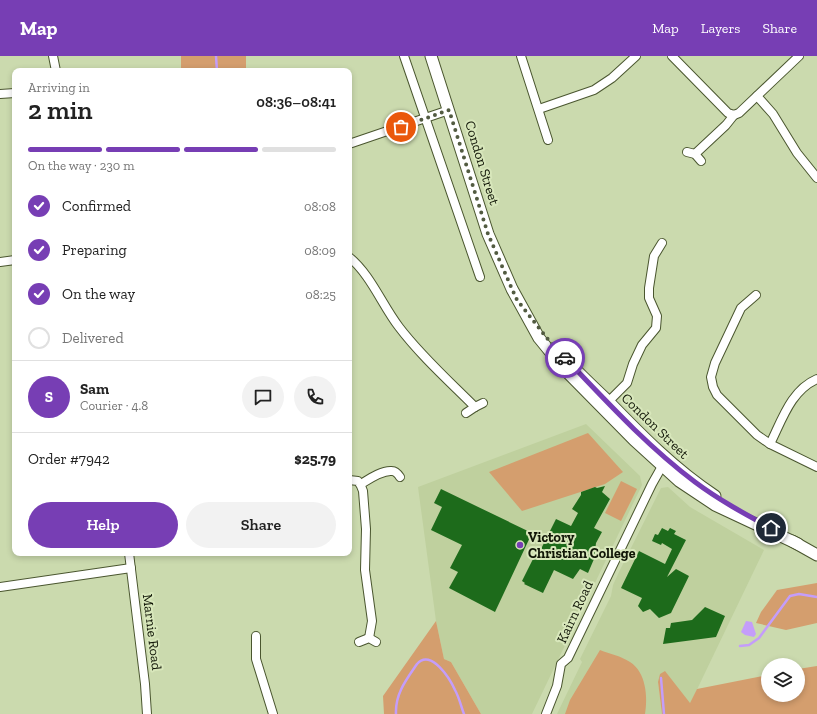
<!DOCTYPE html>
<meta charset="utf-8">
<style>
:root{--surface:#fff;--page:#f2f2f2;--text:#222;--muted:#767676;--line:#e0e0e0;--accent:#773eb4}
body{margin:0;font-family:"Zilla Slab",serif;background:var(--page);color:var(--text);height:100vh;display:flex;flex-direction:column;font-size:15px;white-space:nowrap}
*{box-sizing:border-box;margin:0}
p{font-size:13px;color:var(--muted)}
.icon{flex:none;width:22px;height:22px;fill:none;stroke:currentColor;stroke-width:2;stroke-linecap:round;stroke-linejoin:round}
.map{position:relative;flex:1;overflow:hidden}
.drawer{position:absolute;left:12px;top:12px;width:340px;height:488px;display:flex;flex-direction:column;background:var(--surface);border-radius:8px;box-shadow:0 2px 6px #0003}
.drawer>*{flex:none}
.buttons{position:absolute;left:761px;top:602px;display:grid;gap:8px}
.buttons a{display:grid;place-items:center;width:44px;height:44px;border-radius:50%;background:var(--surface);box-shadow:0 2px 6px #0003;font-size:20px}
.pin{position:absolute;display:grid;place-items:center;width:34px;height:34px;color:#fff;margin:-17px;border:2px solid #fff;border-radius:50%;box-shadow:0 1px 4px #0007}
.courier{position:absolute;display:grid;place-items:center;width:40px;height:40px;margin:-20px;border:3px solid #773eb4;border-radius:50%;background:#fff;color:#222;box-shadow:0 1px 5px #0007}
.overview em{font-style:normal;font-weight:600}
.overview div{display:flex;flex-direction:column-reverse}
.overview{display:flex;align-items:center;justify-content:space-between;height:68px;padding:0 16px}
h1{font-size:26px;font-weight:600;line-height:30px}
.bar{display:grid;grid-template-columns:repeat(4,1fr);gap:6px 4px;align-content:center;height:48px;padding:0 16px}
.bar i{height:5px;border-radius:3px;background:var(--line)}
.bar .current{background:var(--accent)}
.bar p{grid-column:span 4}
.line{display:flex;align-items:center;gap:10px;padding:0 16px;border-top:1px solid var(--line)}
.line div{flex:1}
.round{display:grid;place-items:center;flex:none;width:42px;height:42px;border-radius:21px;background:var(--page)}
ol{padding:0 16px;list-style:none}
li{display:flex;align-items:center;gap:12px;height:44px}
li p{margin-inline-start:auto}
li .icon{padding:4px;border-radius:50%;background:var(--accent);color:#fff;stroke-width:4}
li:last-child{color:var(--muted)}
li i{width:22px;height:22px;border:2px solid var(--line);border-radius:50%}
.action{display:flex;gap:8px;margin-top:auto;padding:8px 16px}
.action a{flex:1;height:46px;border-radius:24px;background:var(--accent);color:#fff;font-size:16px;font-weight:600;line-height:46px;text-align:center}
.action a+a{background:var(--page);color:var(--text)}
header{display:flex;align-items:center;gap:24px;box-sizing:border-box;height:56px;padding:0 20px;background:var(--accent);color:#fff}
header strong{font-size:19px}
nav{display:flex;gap:22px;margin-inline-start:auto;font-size:14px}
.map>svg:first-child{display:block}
.built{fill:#bfd09e}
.green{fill:#d49e6e}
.water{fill:#c49dfa}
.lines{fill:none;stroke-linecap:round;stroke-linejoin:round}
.stream{stroke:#c49dfa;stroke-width:2.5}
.building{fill:#1d6b1b}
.street-casing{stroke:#4a562f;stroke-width:10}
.secondary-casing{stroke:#4a562f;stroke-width:13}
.street{stroke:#fff;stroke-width:8}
.secondary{stroke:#fff;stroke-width:11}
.done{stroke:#525b41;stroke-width:4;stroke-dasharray:0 7.2}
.route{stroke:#773eb4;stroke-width:5}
.poi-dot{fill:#773eb4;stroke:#d8e7bb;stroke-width:1.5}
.labels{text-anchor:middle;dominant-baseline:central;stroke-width:4;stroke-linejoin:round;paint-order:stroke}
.street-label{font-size:14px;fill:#111607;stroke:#d8e7bb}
.poi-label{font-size:14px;font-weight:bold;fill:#111607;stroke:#d8e7bb;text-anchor:start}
</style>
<header>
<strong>Map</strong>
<nav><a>Map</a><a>Layers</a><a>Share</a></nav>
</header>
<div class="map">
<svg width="817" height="658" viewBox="0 0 817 658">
<rect width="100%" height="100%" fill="#cbdaae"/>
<g class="built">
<polygon points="586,368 640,420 642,429 532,658 481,658 451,606 444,603 436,565 418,431"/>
<polygon points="668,431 690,451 764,494 690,648 658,626 662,658 557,658 582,606 580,603 611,540 613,529 619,516 661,432"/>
</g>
<g class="green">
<rect x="181" y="0" width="65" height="15"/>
<polygon points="588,377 623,416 605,428 522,455 489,416"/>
<polygon points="621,425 637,433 621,465 605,457"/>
<polygon points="817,527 817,567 786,574 756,567 761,556 777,534"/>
<polygon points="436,565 444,603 451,606 481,658 384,658 383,640"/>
<path d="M600 594C610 598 621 600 630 606 646 616 648 641 645 658H565L570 644Z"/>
<polygon points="817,610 817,658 662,658 658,626 660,618 665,615 690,647 697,633 768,619 768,639 798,639 798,613"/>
</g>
<polygon class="water" points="746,565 752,566 756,578 754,581 745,579 741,576"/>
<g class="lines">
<g class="stream">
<polyline points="216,0 217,15"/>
<polyline points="740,590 749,589 759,582 790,540 799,538 817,541"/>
<polyline points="661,622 664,658"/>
<path d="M396 658C395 638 406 624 417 608 431 592 450 623 455 634 459 641 461 650 464 658"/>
</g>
</g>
<g class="building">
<polygon points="605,430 602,436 610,443 594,472 602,476 596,487 594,503 588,517 580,513 573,523 554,514 543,537 524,528 525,527 522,525 534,501 537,501 556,463 571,470 578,457 572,453 581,439 581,436 595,431 597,432"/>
<polygon points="441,433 532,477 495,556 449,532 458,516 450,512 462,489 431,474 442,451 434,447"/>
<polygon points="662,472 668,475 670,472 676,475 674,478 686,484 667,521 676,513 689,520 671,557 659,562 650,553 643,556 638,550 642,542 621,532 639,495 665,508 672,493 662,487 661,489 652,485 655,478 658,479"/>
<polygon points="705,551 725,560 716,581 663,588 666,572 670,572 671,567 692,564"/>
</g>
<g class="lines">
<defs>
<g id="street">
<polyline points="53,0 56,15"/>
<polyline points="404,0 480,221"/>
<polyline points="521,0 548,84"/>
<polyline points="672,0 728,57 734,59 739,57 799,0"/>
<polyline points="0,38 15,37"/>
<polyline points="757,40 773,58 797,97 817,122"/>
<polyline points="539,53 594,34 612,22 636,0"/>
<polyline points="349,88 449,54"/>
<polyline points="687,96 695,98 701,105"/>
<polyline points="695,98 726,69 734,59"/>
<path d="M349 201C371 219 382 249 399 271 421 300 449 325 475 351L483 347"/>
<polyline points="0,206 15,204"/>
<polyline points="756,239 741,252 715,307 711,321 713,331 717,339 757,379 770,388 817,411"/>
<polyline points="608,346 627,327 633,308 642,289 656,272 657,260 649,242 649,232 654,200 662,187"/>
<polyline points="466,357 475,351"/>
<path d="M770 388C782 364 791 334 817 323"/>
<polyline points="349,424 358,425 361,430 363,435 366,473 365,514 372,565 369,582"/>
<path d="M361 428C369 423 382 414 392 415 396 415 398 418 400 421"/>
<polyline points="129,497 145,628 147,658"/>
<polyline points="0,531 131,512"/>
<polyline points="256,580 256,603 273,658"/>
<polyline points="359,586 369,582 376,586"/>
<polyline points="546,658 557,630 561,608 568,602 652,428 665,405"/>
</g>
<g id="secondary">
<polyline points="431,0 488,178 512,233 539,282 565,314 634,384 679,425 715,449 798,488"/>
<path d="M557 294C573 312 590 328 607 344 641 379 674 413 715 440"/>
<polyline points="792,485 817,499"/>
</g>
</defs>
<use href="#street" class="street-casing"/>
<use href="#secondary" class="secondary-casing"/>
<use href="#street" class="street"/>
<use href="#secondary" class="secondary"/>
</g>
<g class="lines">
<polyline class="done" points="401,71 449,54 488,178 512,233 517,244 550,286 565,302"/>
<path class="route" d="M565 302C606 345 647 390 695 426 719 444 745 458 771 472"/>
</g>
<circle class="poi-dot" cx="520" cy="489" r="4"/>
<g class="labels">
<g class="street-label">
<text transform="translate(482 107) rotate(73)">Condon Street</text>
<text transform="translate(655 370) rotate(44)">Condon Street</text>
<text transform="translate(575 556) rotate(-65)">Kairn Road</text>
<text transform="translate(152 576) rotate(83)">Marnie Road</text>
</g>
<g class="poi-label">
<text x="528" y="481">Victory<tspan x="528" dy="16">Christian College</tspan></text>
</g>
</g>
</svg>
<div class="buttons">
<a><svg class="icon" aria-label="layers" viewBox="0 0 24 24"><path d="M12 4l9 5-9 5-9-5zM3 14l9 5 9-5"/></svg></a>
</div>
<div class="pin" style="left:401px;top:71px;background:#ea580c"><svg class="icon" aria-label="bag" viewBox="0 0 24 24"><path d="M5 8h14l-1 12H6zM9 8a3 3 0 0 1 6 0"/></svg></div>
<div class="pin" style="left:771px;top:472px;background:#1f2937"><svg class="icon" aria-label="home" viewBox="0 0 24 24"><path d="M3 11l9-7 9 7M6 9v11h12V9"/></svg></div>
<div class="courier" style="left:565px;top:302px"><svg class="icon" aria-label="car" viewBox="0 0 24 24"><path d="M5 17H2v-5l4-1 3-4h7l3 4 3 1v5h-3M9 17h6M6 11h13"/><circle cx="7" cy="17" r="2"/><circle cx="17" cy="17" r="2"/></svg></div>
<section class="drawer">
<div class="overview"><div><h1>2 min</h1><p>Arriving in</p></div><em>08:36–08:41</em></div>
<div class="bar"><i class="current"></i><i class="current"></i><i class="current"></i><i></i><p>On the way · 230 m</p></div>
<ol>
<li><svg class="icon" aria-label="check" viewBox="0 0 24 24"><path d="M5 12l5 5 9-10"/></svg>Confirmed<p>08:08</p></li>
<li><svg class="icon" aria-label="check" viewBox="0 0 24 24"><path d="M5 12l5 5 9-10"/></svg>Preparing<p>08:09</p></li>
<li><svg class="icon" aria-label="check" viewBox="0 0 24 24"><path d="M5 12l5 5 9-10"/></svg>On the way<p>08:25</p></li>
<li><i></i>Delivered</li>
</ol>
<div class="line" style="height:72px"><b class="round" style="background:var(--accent);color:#fff">S</b><div><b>Sam</b><p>Courier · 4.8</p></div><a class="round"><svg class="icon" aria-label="chat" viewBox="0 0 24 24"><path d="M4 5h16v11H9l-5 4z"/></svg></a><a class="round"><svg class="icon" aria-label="phone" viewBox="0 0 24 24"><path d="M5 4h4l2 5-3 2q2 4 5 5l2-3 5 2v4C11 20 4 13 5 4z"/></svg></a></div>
<div class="line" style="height:52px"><div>Order #7942</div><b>$25.79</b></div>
<div class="action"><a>Help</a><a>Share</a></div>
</section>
</div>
